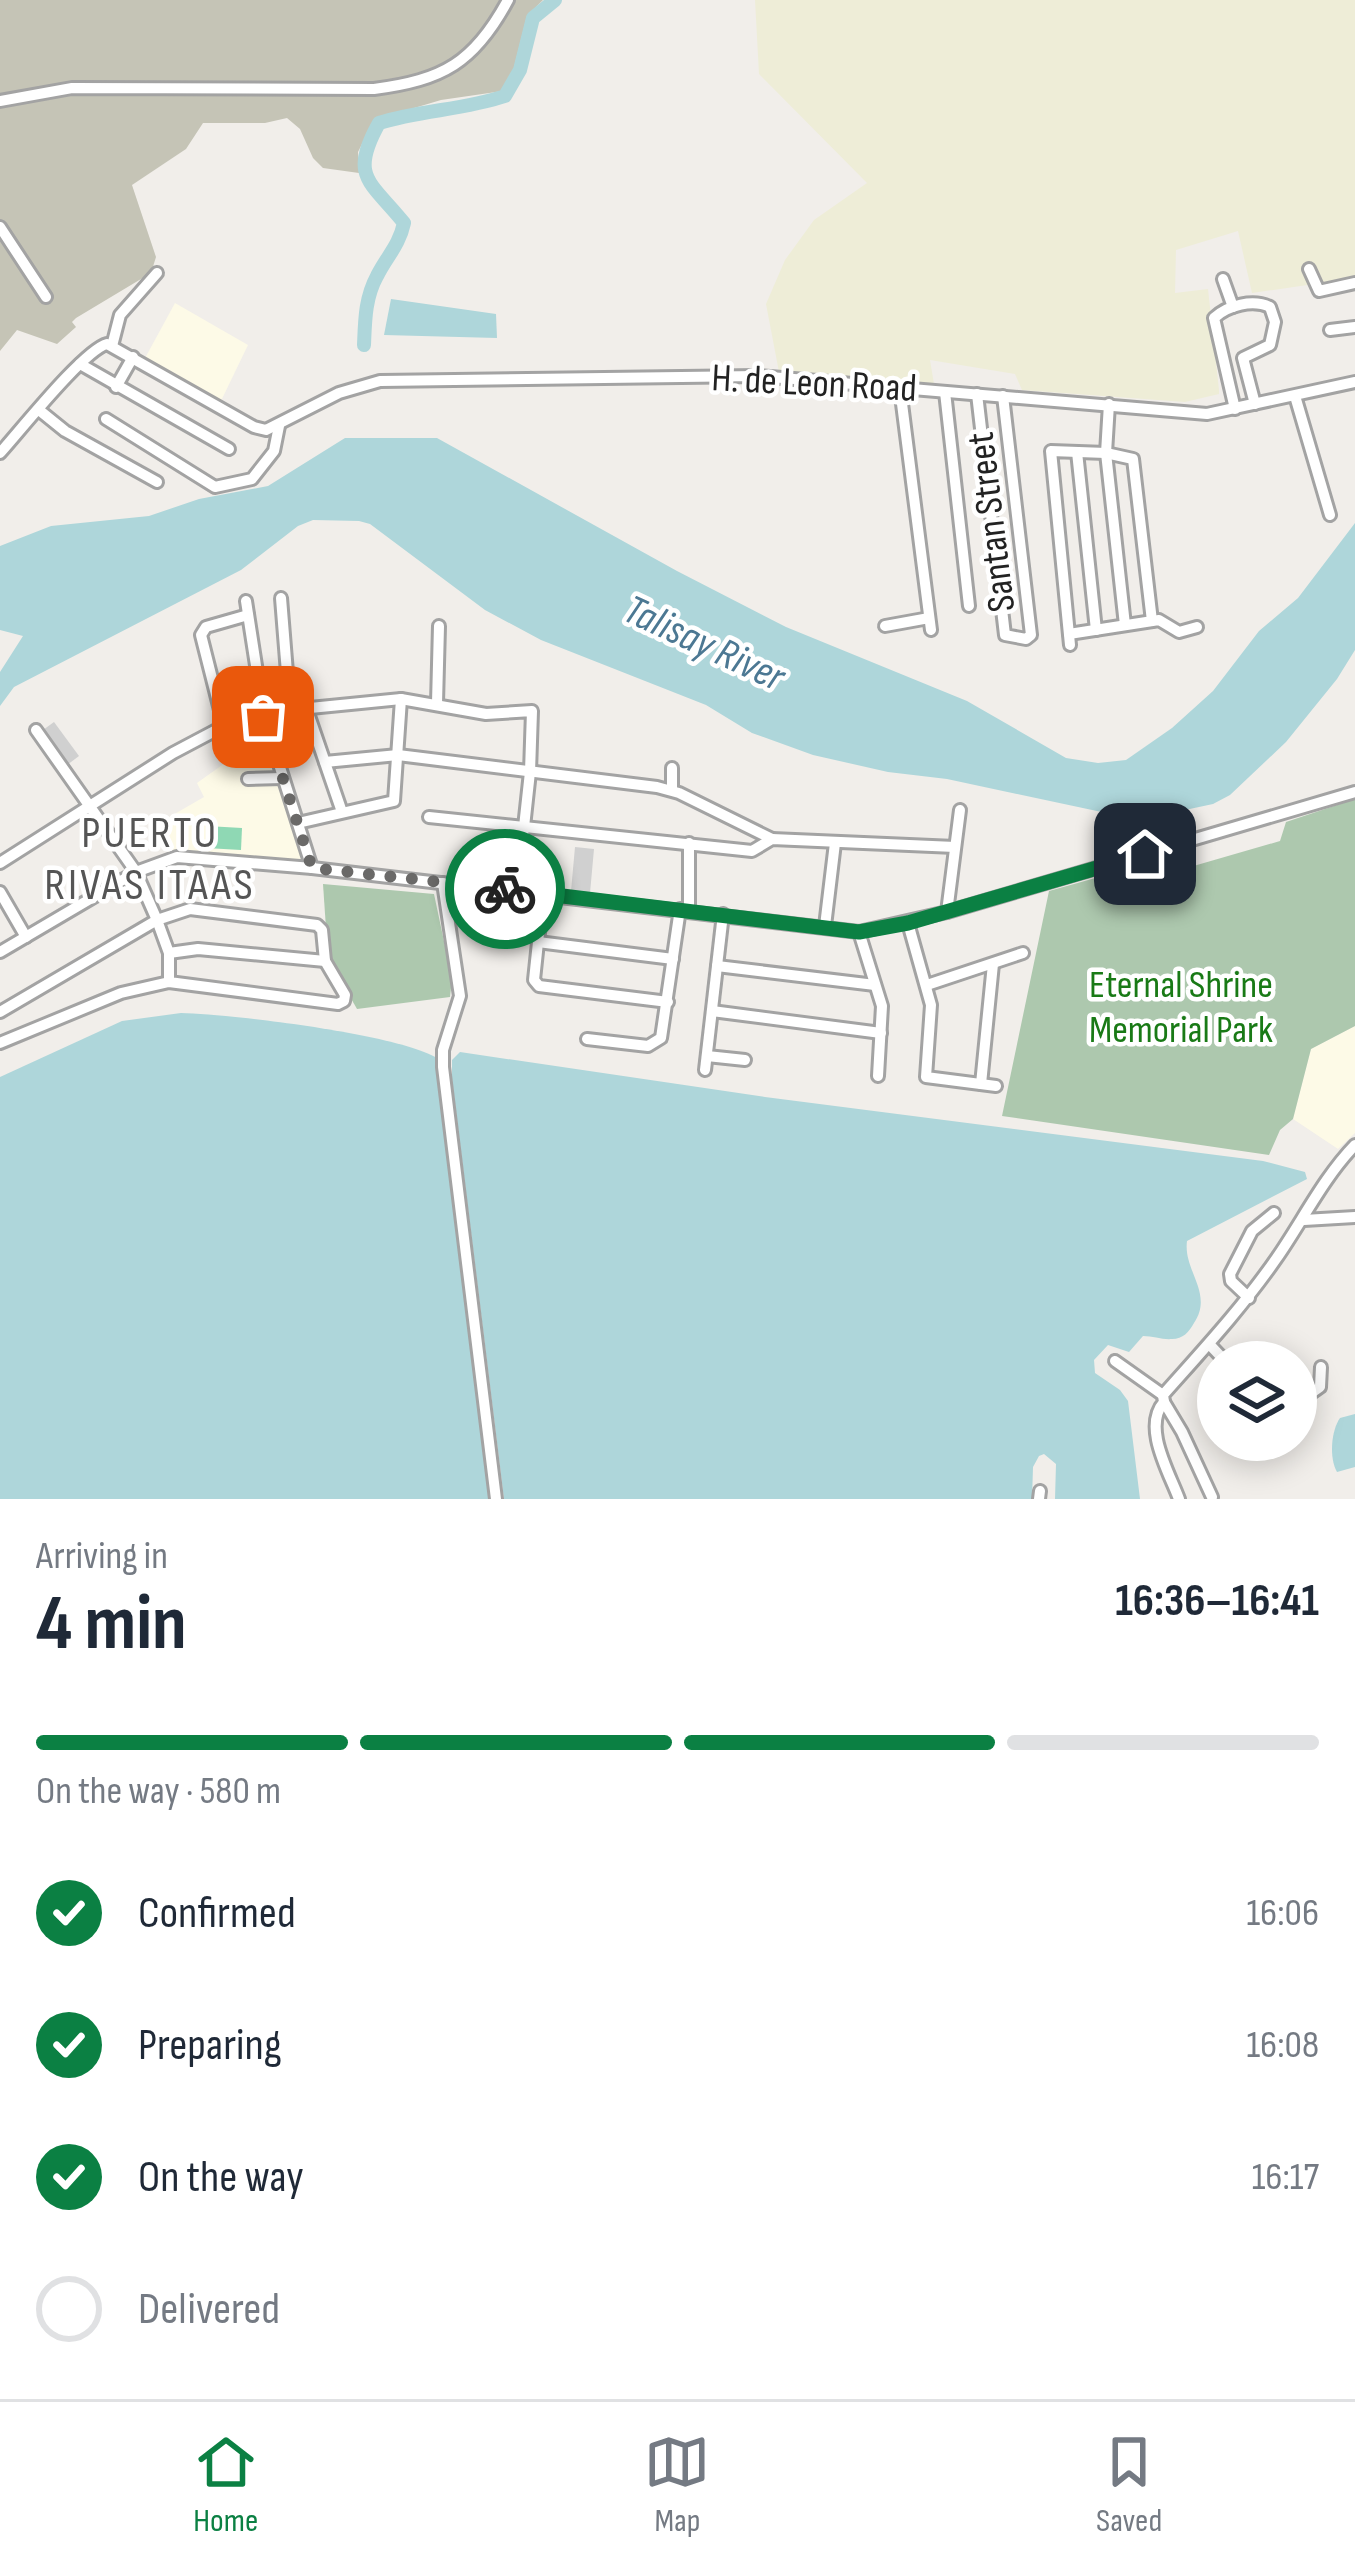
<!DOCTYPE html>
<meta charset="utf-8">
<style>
:root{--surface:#fff;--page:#f6f6f7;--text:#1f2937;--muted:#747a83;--line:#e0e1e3;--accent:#0b8043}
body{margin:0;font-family:"Sofia Sans Condensed",sans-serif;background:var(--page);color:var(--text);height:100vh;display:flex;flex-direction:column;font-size:45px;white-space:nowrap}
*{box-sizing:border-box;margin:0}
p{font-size:39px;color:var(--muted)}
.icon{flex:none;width:66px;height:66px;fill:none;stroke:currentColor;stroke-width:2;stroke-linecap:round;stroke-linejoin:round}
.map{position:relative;height:1499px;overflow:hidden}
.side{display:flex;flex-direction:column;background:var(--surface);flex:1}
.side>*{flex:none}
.buttons{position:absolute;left:1197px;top:1341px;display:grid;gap:24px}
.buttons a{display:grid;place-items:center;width:120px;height:120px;border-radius:50%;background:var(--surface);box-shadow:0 6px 30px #0003;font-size:60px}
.pin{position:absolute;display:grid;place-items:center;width:102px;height:102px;color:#fff;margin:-51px;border-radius:24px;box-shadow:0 6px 18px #0006}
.courier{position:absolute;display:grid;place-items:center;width:120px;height:120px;margin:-60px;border:9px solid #0b8043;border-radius:50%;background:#fff;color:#222;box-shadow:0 3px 15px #0007}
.summary em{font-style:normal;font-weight:700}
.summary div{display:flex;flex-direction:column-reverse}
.summary{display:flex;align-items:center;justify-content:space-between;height:204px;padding:0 36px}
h1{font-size:78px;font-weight:700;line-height:90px}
.bar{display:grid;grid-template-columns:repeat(4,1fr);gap:18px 12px;align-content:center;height:144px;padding:0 36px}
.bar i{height:15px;border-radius:9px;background:var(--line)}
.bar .selected{background:var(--accent)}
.bar p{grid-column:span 4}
ol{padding:0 36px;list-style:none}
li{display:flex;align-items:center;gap:36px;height:132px}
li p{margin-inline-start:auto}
li .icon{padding:12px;border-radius:50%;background:var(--accent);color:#fff;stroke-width:4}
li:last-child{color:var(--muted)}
li i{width:66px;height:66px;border:6px solid var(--line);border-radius:50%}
.tab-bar{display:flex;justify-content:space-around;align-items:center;height:168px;border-top:3px solid var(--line);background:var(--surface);font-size:33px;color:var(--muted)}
.tab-bar a{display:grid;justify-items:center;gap:6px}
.tab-bar .selected{color:var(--accent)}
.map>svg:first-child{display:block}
.education{fill:#fdfae7}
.religious{fill:#d0d0d0}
.construction{fill:#c5c4b6}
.farmland{fill:#eeedd7}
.cemetery{fill:#adc8ae}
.pitch{fill:#8fd8b4}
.water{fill:#aed6da}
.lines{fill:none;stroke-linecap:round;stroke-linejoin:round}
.river{stroke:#aed6da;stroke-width:14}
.minor-casing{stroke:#a3a3a3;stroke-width:16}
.minor{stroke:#fff;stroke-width:10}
.done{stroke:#6a6968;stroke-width:12;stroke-dasharray:0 21.6}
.route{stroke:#0b8043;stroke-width:15}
.labels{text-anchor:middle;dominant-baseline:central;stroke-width:9;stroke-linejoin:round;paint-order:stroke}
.street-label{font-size:39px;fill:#222;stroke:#fff}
.park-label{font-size:39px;fill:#197a16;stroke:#fff}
.water-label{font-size:42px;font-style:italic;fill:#4c7893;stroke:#fff}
.quarter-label{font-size:45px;letter-spacing:3px;fill:#555;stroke:#fff}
</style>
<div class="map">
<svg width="1355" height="1499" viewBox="0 0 1355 1499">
<rect width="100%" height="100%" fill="#f1eeea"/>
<g class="education">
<polygon points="175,303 248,345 220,403 144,360"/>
<polygon points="267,743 307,863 176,851 169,854 152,827 204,797 197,783 239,753"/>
<polygon points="1355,1026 1355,1133 1338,1149 1293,1119 1311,1049"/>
</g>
<g class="religious">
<polygon points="54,722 79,756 67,765 43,730"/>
<polygon points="575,847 594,849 590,893 571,891"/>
</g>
<polygon class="construction" points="0,0 543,0 527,16 514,68 503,91 441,100 374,120 358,152 359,173 323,168 313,158 300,129 287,118 265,123 203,123 186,149 132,185 156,257 151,273 76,318 72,322 76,327 57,344 17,330 0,351"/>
<polygon class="farmland" points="755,0 1355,0 1355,278 1252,293 1238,231 1176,250 1175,293 1208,289 1219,390 1219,394 1185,402 1022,390 1015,374 930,360 934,384 779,372 766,304 785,260 814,220 867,183 759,74"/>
<g class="cemetery">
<polygon points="1355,799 1355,1026 1311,1049 1293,1119 1280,1130 1269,1155 1002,1116 1049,891 1156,861 1159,876 1280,841 1286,822"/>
<polygon points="323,884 434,894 452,979 450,997 357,1009 328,958"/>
</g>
<polygon class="pitch" points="207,826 242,828 241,850 206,848"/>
<g class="water">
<polygon points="391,299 496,314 497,338 384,335"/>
<polygon points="345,438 437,438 677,571 786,627 967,701 1066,758 1098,763 1126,760 1172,728 1213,691 1259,631 1298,598 1355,523 1355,650 1337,679 1286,742 1230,795 1213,804 1171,813 1125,817 947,779 888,772 813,755 752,733 706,705 541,640 485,610 370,524 359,521 313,520 298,526 241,570 14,687 0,706 0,672 23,636 0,630 0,546 51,526 149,516 199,499 268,486"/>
<path d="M181 1013C231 1014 397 1034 437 1058L490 1499H0V1077L122 1021Z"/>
<path d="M460 1052 765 1097 1263 1161 1305 1172 1307 1179 1187 1241C1183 1271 1214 1293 1194 1323 1189 1332 1183 1339 1172 1339 1163 1340 1153 1336 1143 1336L1129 1352 1108 1345 1094 1360 1095 1373 1120 1390 1128 1401 1140 1499H1055L1056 1464 1044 1454 1039 1456 1033 1467 1032 1499H504L452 1079V1060Z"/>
<path d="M1355 1414V1467L1337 1472C1329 1458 1331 1431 1340 1418Z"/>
</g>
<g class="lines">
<path class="river" d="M364 345C365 321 365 298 377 276 387 256 399 246 404 223 370 181 349 177 379 123 420 110 464 110 505 96L520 70 533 18 555 0"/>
<defs>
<g id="minor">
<path d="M0 101 72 88 374 89C443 80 474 63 508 0"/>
<polyline points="0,227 46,297"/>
<polyline points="1309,269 1319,291 1355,283"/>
<polyline points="1223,279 1233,307"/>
<polyline points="1330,330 1355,327"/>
<polyline points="112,346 120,315 157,273"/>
<polyline points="80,364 229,449"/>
<polyline points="116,387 133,357"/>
<polyline points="900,388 931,630"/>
<polyline points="945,392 969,606"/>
<polyline points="977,394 1005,635 1026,639 1031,635 1003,396"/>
<polyline points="1295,396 1330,515"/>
<polyline points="1109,404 1106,453 1125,625"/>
<path d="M1235 409 1214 318C1228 305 1253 299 1270 307L1275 322 1270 345 1243 358 1255 404"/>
<polyline points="39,410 65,431 157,482"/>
<polyline points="106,419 215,487 252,479 274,451 279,426"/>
<polyline points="1077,452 1096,630"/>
<path d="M0 453C20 431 84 350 107 344L254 427 266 430 339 393 380 381 758 376 1207 414 1355 382"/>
<polyline points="281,598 290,710"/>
<polyline points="246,601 264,717 312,868"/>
<polyline points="885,626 929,618"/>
<polyline points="1069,634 1159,620 1179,632 1197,627"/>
<polyline points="1070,645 1051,451 1106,453 1133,459 1152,621"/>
<polyline points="437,703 439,626"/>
<polyline points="307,710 342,812"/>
<polyline points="224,726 201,635 206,627 248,615"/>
<polyline points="325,762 398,755 657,787 679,793 772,839"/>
<polyline points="248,779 282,778"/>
<polyline points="672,790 672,768"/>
<polyline points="429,817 752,851 772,839 955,847"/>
<polyline points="298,823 394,801 401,699"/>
<polyline points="0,863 173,753 224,726 290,710 401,699 486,714 532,711 530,772 517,891"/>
<polyline points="443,883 460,996 443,1050 443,1067 496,1499"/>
<polyline points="0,892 26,937"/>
<polyline points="543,895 534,980 539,986 668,1002"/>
<polyline points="689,910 689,843"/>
<polyline points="947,912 960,810"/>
<polyline points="908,923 931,1005 926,1077 996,1086"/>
<polyline points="825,926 835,843"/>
<polyline points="859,932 882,1006 878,1076"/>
<polyline points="538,942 673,959"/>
<polyline points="0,952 136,872 177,857 312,868 859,932 947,912 1355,792"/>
<polyline points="169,953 198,949 325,961"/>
<polyline points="717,966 875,985"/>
<polyline points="927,985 1023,953"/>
<polyline points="712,1011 881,1033"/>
<polyline points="0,1012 157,920 136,872 36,730"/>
<polyline points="587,1039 648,1046 661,1038 680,909"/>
<polyline points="0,1043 121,993 169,982 338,1004 344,1001 345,995 325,961 322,930 317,925 190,909 157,920 169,953 169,982"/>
<polyline points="707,1056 745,1060"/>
<polyline points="705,1070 723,914"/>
<polyline points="981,1084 993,964"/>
<polyline points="1304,1220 1355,1217"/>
<polyline points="1249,1298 1231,1281 1230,1274 1252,1231 1274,1213"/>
<polyline points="1210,1345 1226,1362"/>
<polyline points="1115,1361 1163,1395"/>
<polyline points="1164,1402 1182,1432 1212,1497"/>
<polyline points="1296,1404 1320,1387 1321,1367"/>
<polyline points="1039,1499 1040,1491"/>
<path d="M1179 1499C1169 1472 1142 1427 1164 1402L1163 1395C1202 1351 1242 1308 1276 1259 1302 1222 1323 1178 1355 1145"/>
</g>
</defs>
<use href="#minor" class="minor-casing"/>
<use href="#minor" class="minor"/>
</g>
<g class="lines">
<polyline class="done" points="263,717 312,868 505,889"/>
<polyline class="route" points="505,889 859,932 908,923 1145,854"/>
</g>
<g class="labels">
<g class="street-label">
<text transform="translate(814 384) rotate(3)">H. de Leon Road</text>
<text transform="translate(992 522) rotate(-97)">Santan Street</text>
</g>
<g class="park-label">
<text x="1181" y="985">Eternal Shrine<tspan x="1181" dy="45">Memorial Park</tspan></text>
</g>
<g class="water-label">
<text transform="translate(704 644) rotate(25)">Talisay River</text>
</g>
<g class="quarter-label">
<text x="150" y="833">PUERTO<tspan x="150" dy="52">RIVAS ITAAS</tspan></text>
</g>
</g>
</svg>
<div class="buttons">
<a><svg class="icon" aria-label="layers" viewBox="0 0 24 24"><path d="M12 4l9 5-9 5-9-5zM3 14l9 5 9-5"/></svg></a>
</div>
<div class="pin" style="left:263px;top:717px;background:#ea580c"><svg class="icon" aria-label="bag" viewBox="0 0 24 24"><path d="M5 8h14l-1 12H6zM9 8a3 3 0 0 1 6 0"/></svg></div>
<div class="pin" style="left:1145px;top:854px;background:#1f2937"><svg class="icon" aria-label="home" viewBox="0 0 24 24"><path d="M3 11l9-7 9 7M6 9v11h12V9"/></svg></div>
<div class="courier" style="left:505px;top:889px"><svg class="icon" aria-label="bike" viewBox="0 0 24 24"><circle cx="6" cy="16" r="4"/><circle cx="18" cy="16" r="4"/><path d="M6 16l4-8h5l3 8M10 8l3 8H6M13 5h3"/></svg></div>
</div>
<section class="side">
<div class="summary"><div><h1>4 min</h1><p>Arriving in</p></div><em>16:36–16:41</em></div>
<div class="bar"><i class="selected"></i><i class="selected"></i><i class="selected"></i><i></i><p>On the way · 580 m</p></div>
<ol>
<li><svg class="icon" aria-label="check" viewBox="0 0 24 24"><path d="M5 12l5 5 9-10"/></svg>Confirmed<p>16:06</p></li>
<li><svg class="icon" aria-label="check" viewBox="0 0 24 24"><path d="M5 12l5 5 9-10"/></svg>Preparing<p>16:08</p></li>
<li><svg class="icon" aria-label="check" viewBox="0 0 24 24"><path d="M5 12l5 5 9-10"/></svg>On the way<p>16:17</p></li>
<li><i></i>Delivered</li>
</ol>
</section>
<nav class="tab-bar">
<a class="selected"><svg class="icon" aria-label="home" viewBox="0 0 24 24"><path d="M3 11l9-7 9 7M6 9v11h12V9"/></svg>Home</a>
<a><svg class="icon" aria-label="map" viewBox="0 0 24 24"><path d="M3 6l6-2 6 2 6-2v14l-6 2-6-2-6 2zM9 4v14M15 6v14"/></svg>Map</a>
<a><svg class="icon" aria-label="saved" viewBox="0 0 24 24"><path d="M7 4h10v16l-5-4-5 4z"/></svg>Saved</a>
</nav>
